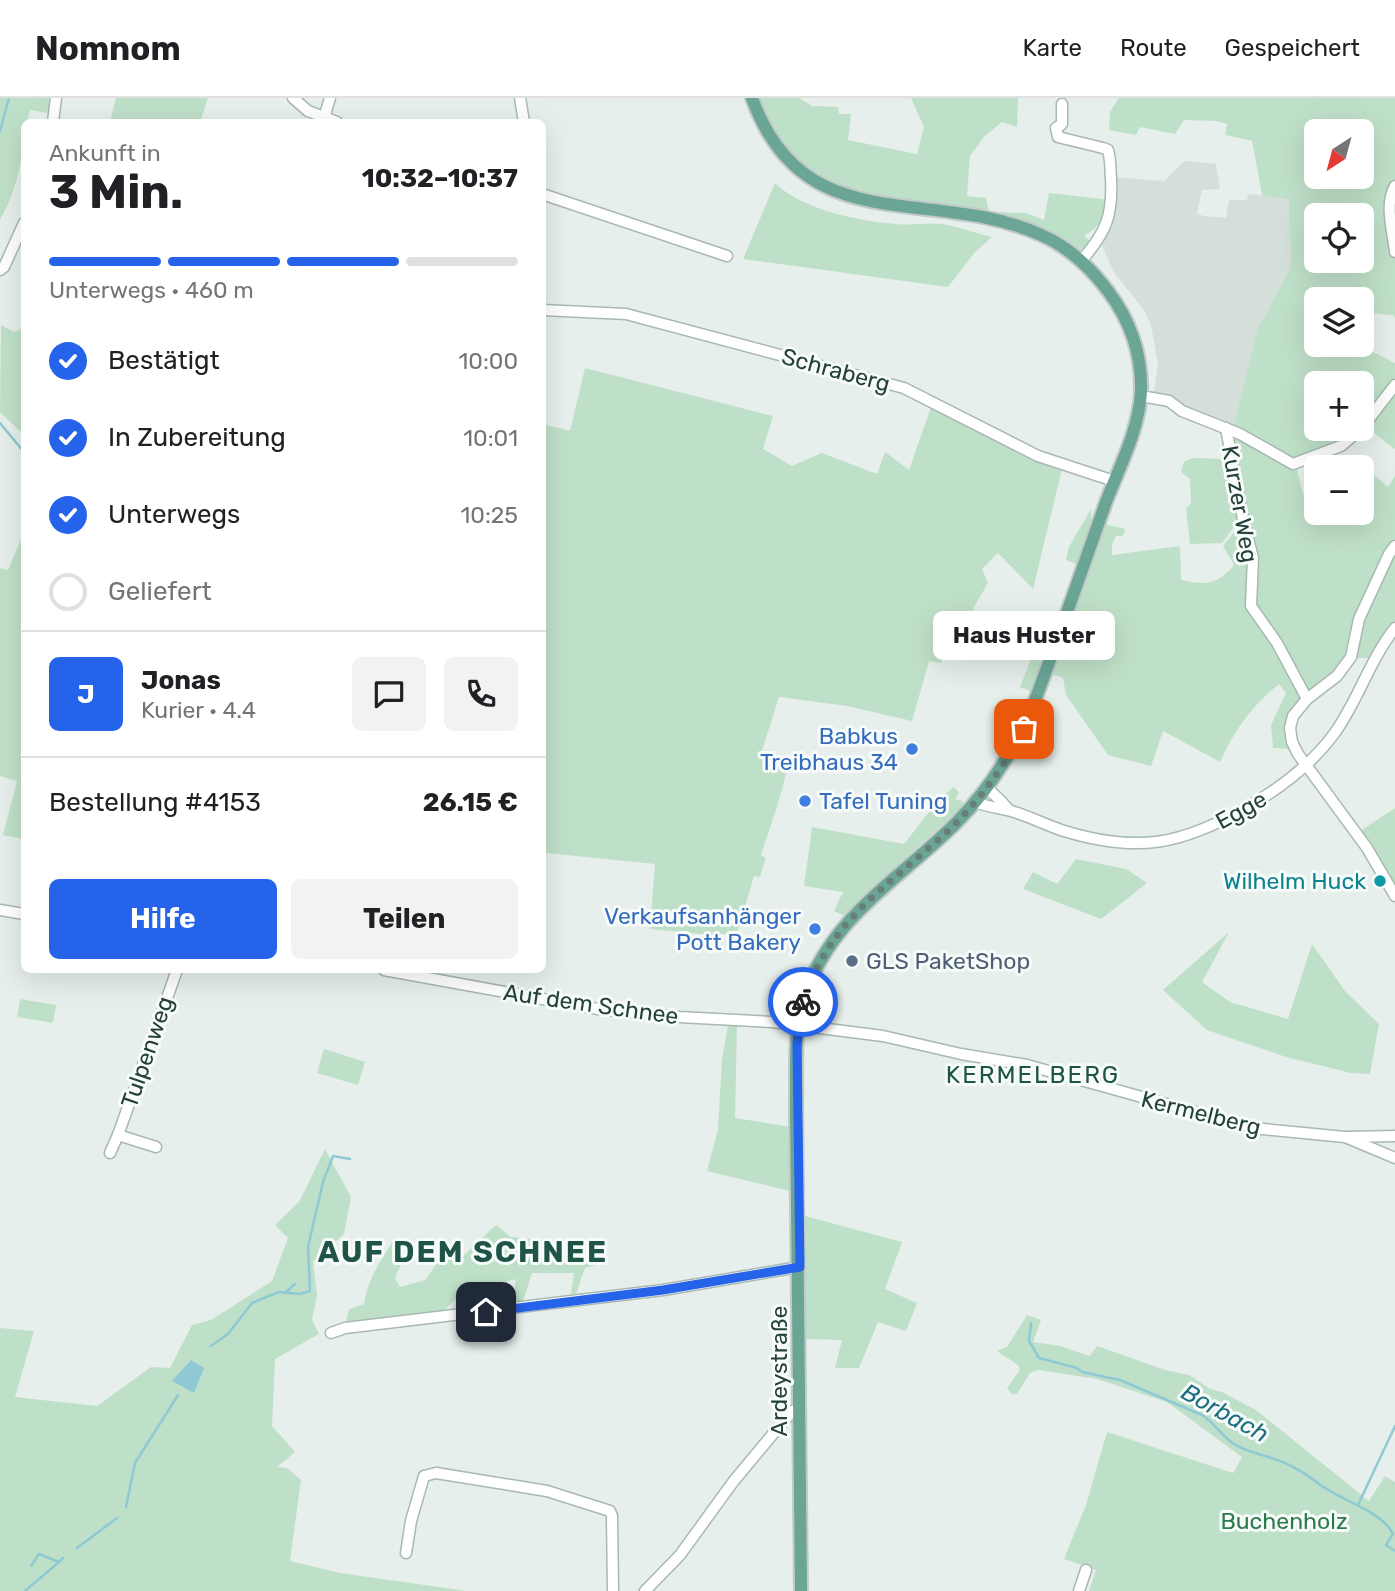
<!DOCTYPE html>
<html lang="de">
<meta charset="utf-8">
<style>
:root{--surface:#fff;--page:#f2f2f2;--text:#202124;--muted:#757577;--line:#e0e0e0;--accent:#2563eb}
body{margin:0;font-family:Rubik,sans-serif;background:var(--page);color:var(--text);height:100vh;display:flex;flex-direction:column;font-size:26px;white-space:nowrap}
*{box-sizing:border-box;margin:0}
p{font-size:23px;color:var(--muted)}
.icon{flex:none;width:38px;height:38px;fill:none;stroke:currentColor;stroke-width:2;stroke-linecap:round;stroke-linejoin:round}
.map{position:relative;flex:1;overflow:hidden}
.sheet{position:absolute;left:21px;top:21px;width:525px;height:854px;display:flex;flex-direction:column;background:var(--surface);border-radius:10px;box-shadow:0 7px 28px #0002}
.sheet>*{flex:none}
.needle{width:46px;rotate:216deg}
.controls{position:absolute;left:1304px;top:21px;display:grid;gap:14px}
.controls a{display:grid;place-items:center;width:70px;height:70px;border-radius:10px;background:var(--surface);box-shadow:0 7px 28px #0002;font-size:35px}
.pin{position:absolute;display:grid;place-items:center;width:60px;height:60px;color:#fff;margin:-30px;border-radius:14px;box-shadow:0 4px 10px #0006}
.courier{position:absolute;display:grid;place-items:center;width:70px;height:70px;margin:-35px;border:5px solid #2563eb;border-radius:50%;background:#fff;color:#222;box-shadow:0 2px 9px #0007}
.bubble{position:absolute;height:49px;border-radius:10px;background:var(--surface);box-shadow:0 7px 28px #0002;font-size:23px;font-weight:700;line-height:49px;text-align:center}
.summary em{font-style:normal;font-weight:700}
.summary div{display:flex;flex-direction:column-reverse}
.summary{display:flex;align-items:center;justify-content:space-between;height:119px;padding:0 28px}
h1{font-size:46px;font-weight:700;line-height:52px}
.bar{display:grid;grid-template-columns:repeat(4,1fr);gap:10px 7px;align-content:center;height:84px;padding:0 28px}
.bar i{height:9px;border-radius:5px;background:var(--line)}
.bar .current{background:var(--accent)}
.bar p{grid-column:span 4}
.line{display:flex;align-items:center;gap:18px;padding:0 28px;border-top:2px solid var(--line)}
.line div{flex:1}
.round{display:grid;place-items:center;flex:none;width:74px;height:74px;border-radius:10px;background:var(--page)}
ol{padding:0 28px;list-style:none}
li{display:flex;align-items:center;gap:21px;height:77px}
li p{margin-inline-start:auto}
li .icon{padding:7px;border-radius:50%;background:var(--accent);color:#fff;stroke-width:4}
li:last-child{color:var(--muted)}
li i{width:38px;height:38px;border:4px solid var(--line);border-radius:50%}
.action{display:flex;gap:14px;margin-top:auto;padding:14px 28px}
.action a{flex:1;height:80px;border-radius:10px;background:var(--accent);color:#fff;font-size:28px;font-weight:700;line-height:80px;text-align:center}
.action a+a{background:var(--page);color:var(--text)}
header{display:flex;align-items:center;gap:42px;box-sizing:border-box;height:98px;padding:0 35px;background:var(--surface);border-bottom:2px solid var(--line)}
header strong{font-size:33px}
nav{display:flex;gap:38px;margin-inline-start:auto;font-size:24px}
.map>svg:first-child{display:block}
.built{fill:#d4dfda}
.green{fill:#bfe0c8;fill-rule:evenodd}
.water{fill:#8ec9d4}
.lines{fill:none;stroke-linecap:round;stroke-linejoin:round}
.stream{stroke:#8ec9d4;stroke-width:2.5}
.minor-casing{stroke:#a8b8b2;stroke-width:13}
.major-casing{stroke:#c2cac8;stroke-width:16}
.minor{stroke:#fff;stroke-width:10}
.major{stroke:#6aa596;stroke-width:12}
.done{stroke:#687f78;stroke-width:7;stroke-dasharray:0 12.6}
.route{stroke:#2563eb;stroke-width:9}
.shop-dot{fill:#3f7fe0;stroke:#f7fbf9;stroke-width:2.5}
.culture-dot{fill:#0f9aa8;stroke:#f7fbf9;stroke-width:2.5}
.service-dot{fill:#5c6f8a;stroke:#f7fbf9;stroke-width:2.5}
.labels{text-anchor:middle;dominant-baseline:central;stroke-width:6;stroke-linejoin:round;paint-order:stroke}
.street-label{font-size:23px;fill:#24423a;stroke:#f7fbf9}
.shop-label{font-size:23px;fill:#366cbe;stroke:#f7fbf9;text-anchor:end}
.culture-label{font-size:23px;fill:#0d838f;stroke:#f7fbf9;text-anchor:end}
.service-label{font-size:23px;fill:#4e5e75;stroke:#f7fbf9;text-anchor:start}
.park-label{font-size:23px;fill:#2d7a4b;stroke:#f7fbf9}
.neighbourhood-label{font-size:24px;letter-spacing:2px;fill:#1f5548;stroke:#f7fbf9}
.water-label{font-size:24px;font-style:italic;fill:#1c6f80;stroke:#f7fbf9}
.district-label{font-size:30px;font-weight:bold;letter-spacing:2px;fill:#1f5548;stroke:#f7fbf9}
</style>
<header>
<strong>Nomnom</strong>
<nav><a>Karte</a><a>Route</a><a>Gespeichert</a></nav>
</header>
<div class="map">
<svg width="1395" height="1493" viewBox="0 0 1395 1493">
<rect width="100%" height="100%" fill="#e6efeb"/>
<polygon class="built" points="1185,63 1216,66 1220,91 1202,92 1197,116 1204,118 1226,120 1229,102 1247,102 1248,96 1289,100 1291,110 1291,169 1277,197 1245,284 1233,331 1184,310 1177,302 1154,294 1158,266 1151,227 1144,212 1115,176 1102,148 1115,102 1113,79 1164,83"/>
<g class="green">
<path d="M0 0H50L48 15 30 12 27 24H24C24 59 17 92 0 122Z"/>
<polygon points="116,0 208,0 200,24 110,24"/>
<path d="M759 0H799L812 8 838 9 839 16H851L848 42 917 56 924 29 911 0H1018L1017 29 1002 24 984 39 970 58 967 98 986 100 989 114 1026 115 1044 122 1049 95 1110 102C1107 116 1098 132 1084 137L1091 145 1086 150 1078 153C1060 142 1042 130 1022 123 917 92 805 127 759 0Z"/>
<path d="M1119 0H1395V220L1393 217 1371 215 1370 229 1361 248 1395 265V283L1362 326V285H1316V331H1357L1339 346 1296 364 1233 331 1258 231 1291 169 1289 101 1262 97 1252 43 1225 37 1227 26 1217 23 1184 22 1175 36 1140 29 1136 37 1109 32 1110 14ZM1316 33H1362V79H1316ZM1316 117H1362V163H1316ZM1316 201H1362V247H1316Z"/>
<path d="M775 85C803 112 858 123 896 126 911 128 925 124 940 126 957 128 975 135 992 139L975 154 948 189 743 161Z"/>
<polygon points="1,227 14,234 24,230 24,337 0,314"/>
<path d="M585 270 773 318 763 351 792 368 822 355 877 376 885 354 909 372 931 309 1062 371 1033 491 998 455 982 471 988 485 970 516 963 546 948 543 941 565 929 563 912 623 847 608 779 599 761 656 789 659C784 693 771 725 761 757L766 760 760 779 754 778 737 836H702L650 831 655 766 546 755 543 788V326L570 333Z"/>
<polygon points="1395,290 1395,351 1366,329"/>
<path d="M1230 334 1296 368 1303 396 1316 408V415H1362V369H1359L1361 366 1388 389 1395 378V524L1370 560H1353L1334 576 1286 628 1289 651 1273 650 1271 627 1286 595 1279 586C1252 608 1234 632 1220 664L1163 633 1151 668 1108 657 1066 597 1063 580 1051 576 1104 426 1125 431 1123 438H1116L1112 447V457L1180 448 1181 482C1206 487 1216 488 1234 467L1223 448 1241 425 1251 460 1253 507 1256 459Z"/>
<polygon points="1192,360 1229,361 1240,421 1222,445 1190,446 1186,411 1191,405 1190,381 1181,374 1184,364"/>
<polygon points="1091,411 1091,436 1079,467 1066,462 1069,449"/>
<polygon points="24,434 24,741 3,737 17,683 0,678 0,470 8,472"/>
<polygon points="1039,547 1045,550 1047,556 1032,594 1020,589 1036,548"/>
<polygon points="954,689 959,695 955,701 963,703 963,708 868,794 845,818 834,813 843,794 804,788 812,729 904,746 940,700"/>
<polygon points="1395,710 1395,790 1360,733"/>
<polygon points="1076,761 1126,771 1147,785 1101,821 1023,791 1033,774 1057,786"/>
<polygon points="1229,834 1202,884 1230,904 1288,921 1312,846 1345,893 1379,926 1370,976 1351,975 1286,959 1207,932 1163,892"/>
<polygon points="20,901 56,907 53,925 17,919"/>
<polygon points="728,927 737,927 735,1020 792,1029 794,1094 707,1073 718,1031 722,962"/>
<polygon points="324,951 365,964 358,987 317,975"/>
<polygon points="325,1051 351,1099 344,1136 313,1164 317,1198 312,1222 319,1236 275,1261 272,1328 295,1354 277,1369 287,1370 301,1382 290,1463 340,1475 467,1493 0,1493 0,1230 34,1233 15,1299 97,1308 151,1269 170,1270 192,1227 211,1222 272,1183 288,1140 275,1127 299,1104"/>
<polygon points="805,1118 902,1144 885,1191 917,1205 906,1233 878,1224 859,1270 835,1270 842,1242 805,1241"/>
<path d="M496 1127 511 1139 542 1142V1156L600 1158 596 1167 585 1170 576 1196H571L574 1175H532L522 1207H512L516 1181 462 1194 441 1216 345 1227 349 1211 364 1206C367 1183 381 1161 394 1142L395 1160H404L395 1180 400 1189 425 1182 443 1157 465 1156Z"/>
<polygon points="1027,1217 1041,1222 1033,1244 1060,1248 1090,1258 1097,1248 1165,1272 1189,1277 1210,1291 1222,1294 1256,1312 1369,1403 1385,1378 1395,1384 1395,1493 1089,1493 1096,1472 1064,1461 1086,1407 1107,1334 1233,1375 1242,1359 1167,1304 1097,1281 1038,1272 1030,1275 1017,1296 1012,1296 1007,1290 1020,1272 1018,1267 997,1253 1007,1249"/>
</g>
<polygon class="water" points="191,1262 204,1270 194,1295 172,1283"/>
<g class="lines">
<g class="stream">
<polyline points="0,33 9,0"/>
<polyline points="0,325 24,354"/>
<polyline points="527,1166 533,1158"/>
<polyline points="285,1195 295,1186"/>
<path d="M1031 1225 1029 1243 1039 1260 1077 1270 1082 1274 1120 1282 1202 1317C1213 1324 1220 1335 1230 1343 1245 1355 1268 1357 1285 1365 1299 1371 1310 1379 1322 1388 1341 1402 1383 1414 1393 1436L1386 1447 1395 1453"/>
<polyline points="211,1248 228,1236 252,1205 279,1194 300,1196 310,1193 308,1149 323,1084 333,1058 350,1061"/>
<polyline points="1358,1407 1395,1328"/>
<polyline points="126,1409 135,1365 178,1297"/>
<polyline points="77,1450 117,1420"/>
<polyline points="31,1468 39,1456 59,1464 63,1460"/>
<polyline points="25,1493 59,1464"/>
</g>
<defs>
<g id="minor">
<polyline points="293,0 308,13 337,24"/>
<polyline points="520,0 524,24"/>
<path d="M1062 6V26L1056 30 1058 39 1103 50 1108 52C1111 62 1110 71 1111 80 1113 118 1106 134 1082 162"/>
<polyline points="324,20 330,0"/>
<polyline points="53,24 56,0"/>
<path d="M1395 88C1384 106 1393 134 1395 154"/>
<polyline points="542,96 727,158"/>
<polyline points="0,172 4,169 24,125"/>
<polyline points="542,212 626,216 904,290 1038,358 1114,383"/>
<polyline points="1141,298 1169,303 1182,313 1240,336 1293,366 1341,348 1361,331"/>
<polyline points="1226,330 1243,421 1253,460 1251,508 1277,545 1307,601"/>
<polyline points="1362,330 1395,287"/>
<polyline points="1395,448 1389,456 1359,521 1351,559 1337,578 1307,601 1293,618 1290,630 1292,644 1298,656 1367,750 1395,798"/>
<polyline points="987,690 1001,703 1009,712"/>
<path d="M975 704C988 709 999 710 1011 713 1028 718 1044 726 1061 732 1137 756 1182 747 1249 708 1282 689 1311 667 1334 636 1358 603 1369 563 1395 530"/>
<polyline points="0,812 24,816"/>
<polyline points="384,872 598,911 679,919 772,924 883,938 961,956 1027,967 1253,1030 1345,1039 1395,1060"/>
<polyline points="1347,1039 1395,1038"/>
<polyline points="156,1049 118,1037 177,872"/>
<polyline points="110,1055 118,1037"/>
<polyline points="331,1235 345,1230 663,1192 799,1169"/>
<polyline points="406,1455 411,1423 424,1378 436,1375 547,1393 610,1413 612,1418 613,1493"/>
<polyline points="645,1493 680,1457 733,1384 792,1313 800,1313"/>
<polyline points="1079,1493 1086,1472"/>
</g>
<path id="major" d="M752 0C804 145 933 87 1041 137 1069 149 1090 169 1108 193 1130 222 1142 257 1141 294 1139 332 1119 370 1106 404 1083 469 1061 533 1037 597 1019 644 994 686 958 723 902 780 830 818 804 900 793 934 797 973 796 1008L801 1493"/>
</defs>
<use href="#minor" class="minor-casing"/>
<use href="#major" class="major-casing"/>
<use href="#minor" class="minor"/>
<use href="#major" class="major"/>
</g>
<g class="lines">
<path class="done" d="M803 904C827 827 882 792 939 741 974 710 1002 673 1024 631"/>
<polyline class="route" points="486,1214 663,1192 800,1169 797,946 803,904"/>
</g>
<g class="shop-dot">
<circle cx="912" cy="651" r="7"/>
<circle cx="805" cy="703" r="7"/>
<circle cx="815" cy="831" r="7"/>
</g>
<circle class="culture-dot" cx="1380" cy="783" r="7"/>
<circle class="service-dot" cx="852" cy="863" r="7"/>
<g class="labels">
<g class="street-label">
<text transform="translate(836 272) rotate(15)">Schraberg</text>
<text transform="translate(1240 406) rotate(80)">Kurzer Weg</text>
<text transform="translate(1241 712) rotate(-29)">Egge</text>
<text transform="translate(591 906) rotate(8)">Auf dem Schnee</text>
<text transform="translate(147 954) rotate(-71)">Tulpenweg</text>
<text transform="translate(1201 1015) rotate(14)">Kermelberg</text>
<text transform="translate(779 1273) rotate(-90)">Ardeystraße</text>
</g>
<g class="shop-label">
<text x="898" y="638">Babkus<tspan x="898" dy="26">Treibhaus 34</tspan></text>
<text x="819" y="703" text-anchor="start">Tafel Tuning</text>
<text x="801" y="818">Verkaufsanhänger<tspan x="801" dy="26">Pott Bakery</tspan></text>
</g>
<g class="culture-label">
<text x="1366" y="783">Wilhelm Huck</text>
</g>
<g class="service-label">
<text x="866" y="863">GLS PaketShop</text>
</g>
<g class="park-label">
<text x="1284" y="1423">Buchenholz</text>
</g>
<g class="neighbourhood-label">
<text x="1033" y="977">KERMELBERG</text>
</g>
<g class="water-label">
<text transform="translate(1225 1315) rotate(29)">Borbach</text>
</g>
<g class="district-label">
<text x="463" y="1154">AUF DEM SCHNEE</text>
</g>
</g>
</svg>
<div class="controls">
<a><svg class="needle" viewBox="-14 -14 28 28"><path d="M0-13l5 13h-10z" fill="#e53935"/><path d="M0 13l5-13h-10z" fill="#757577"/></svg></a>
<a><svg class="icon" aria-label="locate" viewBox="0 0 24 24"><circle cx="12" cy="12" r="6"/><path d="M12 2v4M12 18v4M2 12h4M18 12h4"/></svg></a>
<a><svg class="icon" aria-label="layers" viewBox="0 0 24 24"><path d="M12 4l9 5-9 5-9-5zM3 14l9 5 9-5"/></svg></a>
<a>+</a>
<a>−</a>
</div>
<div class="pin" style="left:1024px;top:631px;background:#ea580c"><svg class="icon" aria-label="bag" viewBox="0 0 24 24"><path d="M5 8h14l-1 12H6zM9 8a3 3 0 0 1 6 0"/></svg></div>
<div class="pin" style="left:486px;top:1214px;background:#1f2937"><svg class="icon" aria-label="home" viewBox="0 0 24 24"><path d="M3 11l9-7 9 7M6 9v11h12V9"/></svg></div>
<div class="courier" style="left:803px;top:904px"><svg class="icon" aria-label="bike" viewBox="0 0 24 24"><circle cx="6" cy="16" r="4"/><circle cx="18" cy="16" r="4"/><path d="M6 16l4-8h5l3 8M10 8l3 8H6M13 5h3"/></svg></div>
<div class="bubble" style="left:933px;top:513px;width:182px">Haus Huster</div>
<section class="sheet">
<div class="summary"><div><h1>3 Min.</h1><p>Ankunft in</p></div><em>10:32–10:37</em></div>
<div class="bar"><i class="current"></i><i class="current"></i><i class="current"></i><i></i><p>Unterwegs · 460 m</p></div>
<ol>
<li><svg class="icon" aria-label="check" viewBox="0 0 24 24"><path d="M5 12l5 5 9-10"/></svg>Bestätigt<p>10:00</p></li>
<li><svg class="icon" aria-label="check" viewBox="0 0 24 24"><path d="M5 12l5 5 9-10"/></svg>In Zubereitung<p>10:01</p></li>
<li><svg class="icon" aria-label="check" viewBox="0 0 24 24"><path d="M5 12l5 5 9-10"/></svg>Unterwegs<p>10:25</p></li>
<li><i></i>Geliefert</li>
</ol>
<div class="line" style="height:126px"><b class="round" style="background:var(--accent);color:#fff">J</b><div><b>Jonas</b><p>Kurier · 4.4</p></div><a class="round"><svg class="icon" aria-label="chat" viewBox="0 0 24 24"><path d="M4 5h16v11H9l-5 4z"/></svg></a><a class="round"><svg class="icon" aria-label="phone" viewBox="0 0 24 24"><path d="M5 4h4l2 5-3 2q2 4 5 5l2-3 5 2v4C11 20 4 13 5 4z"/></svg></a></div>
<div class="line" style="height:91px"><div>Bestellung #4153</div><b>26.15 €</b></div>
<div class="action"><a>Hilfe</a><a>Teilen</a></div>
</section>
</div>
